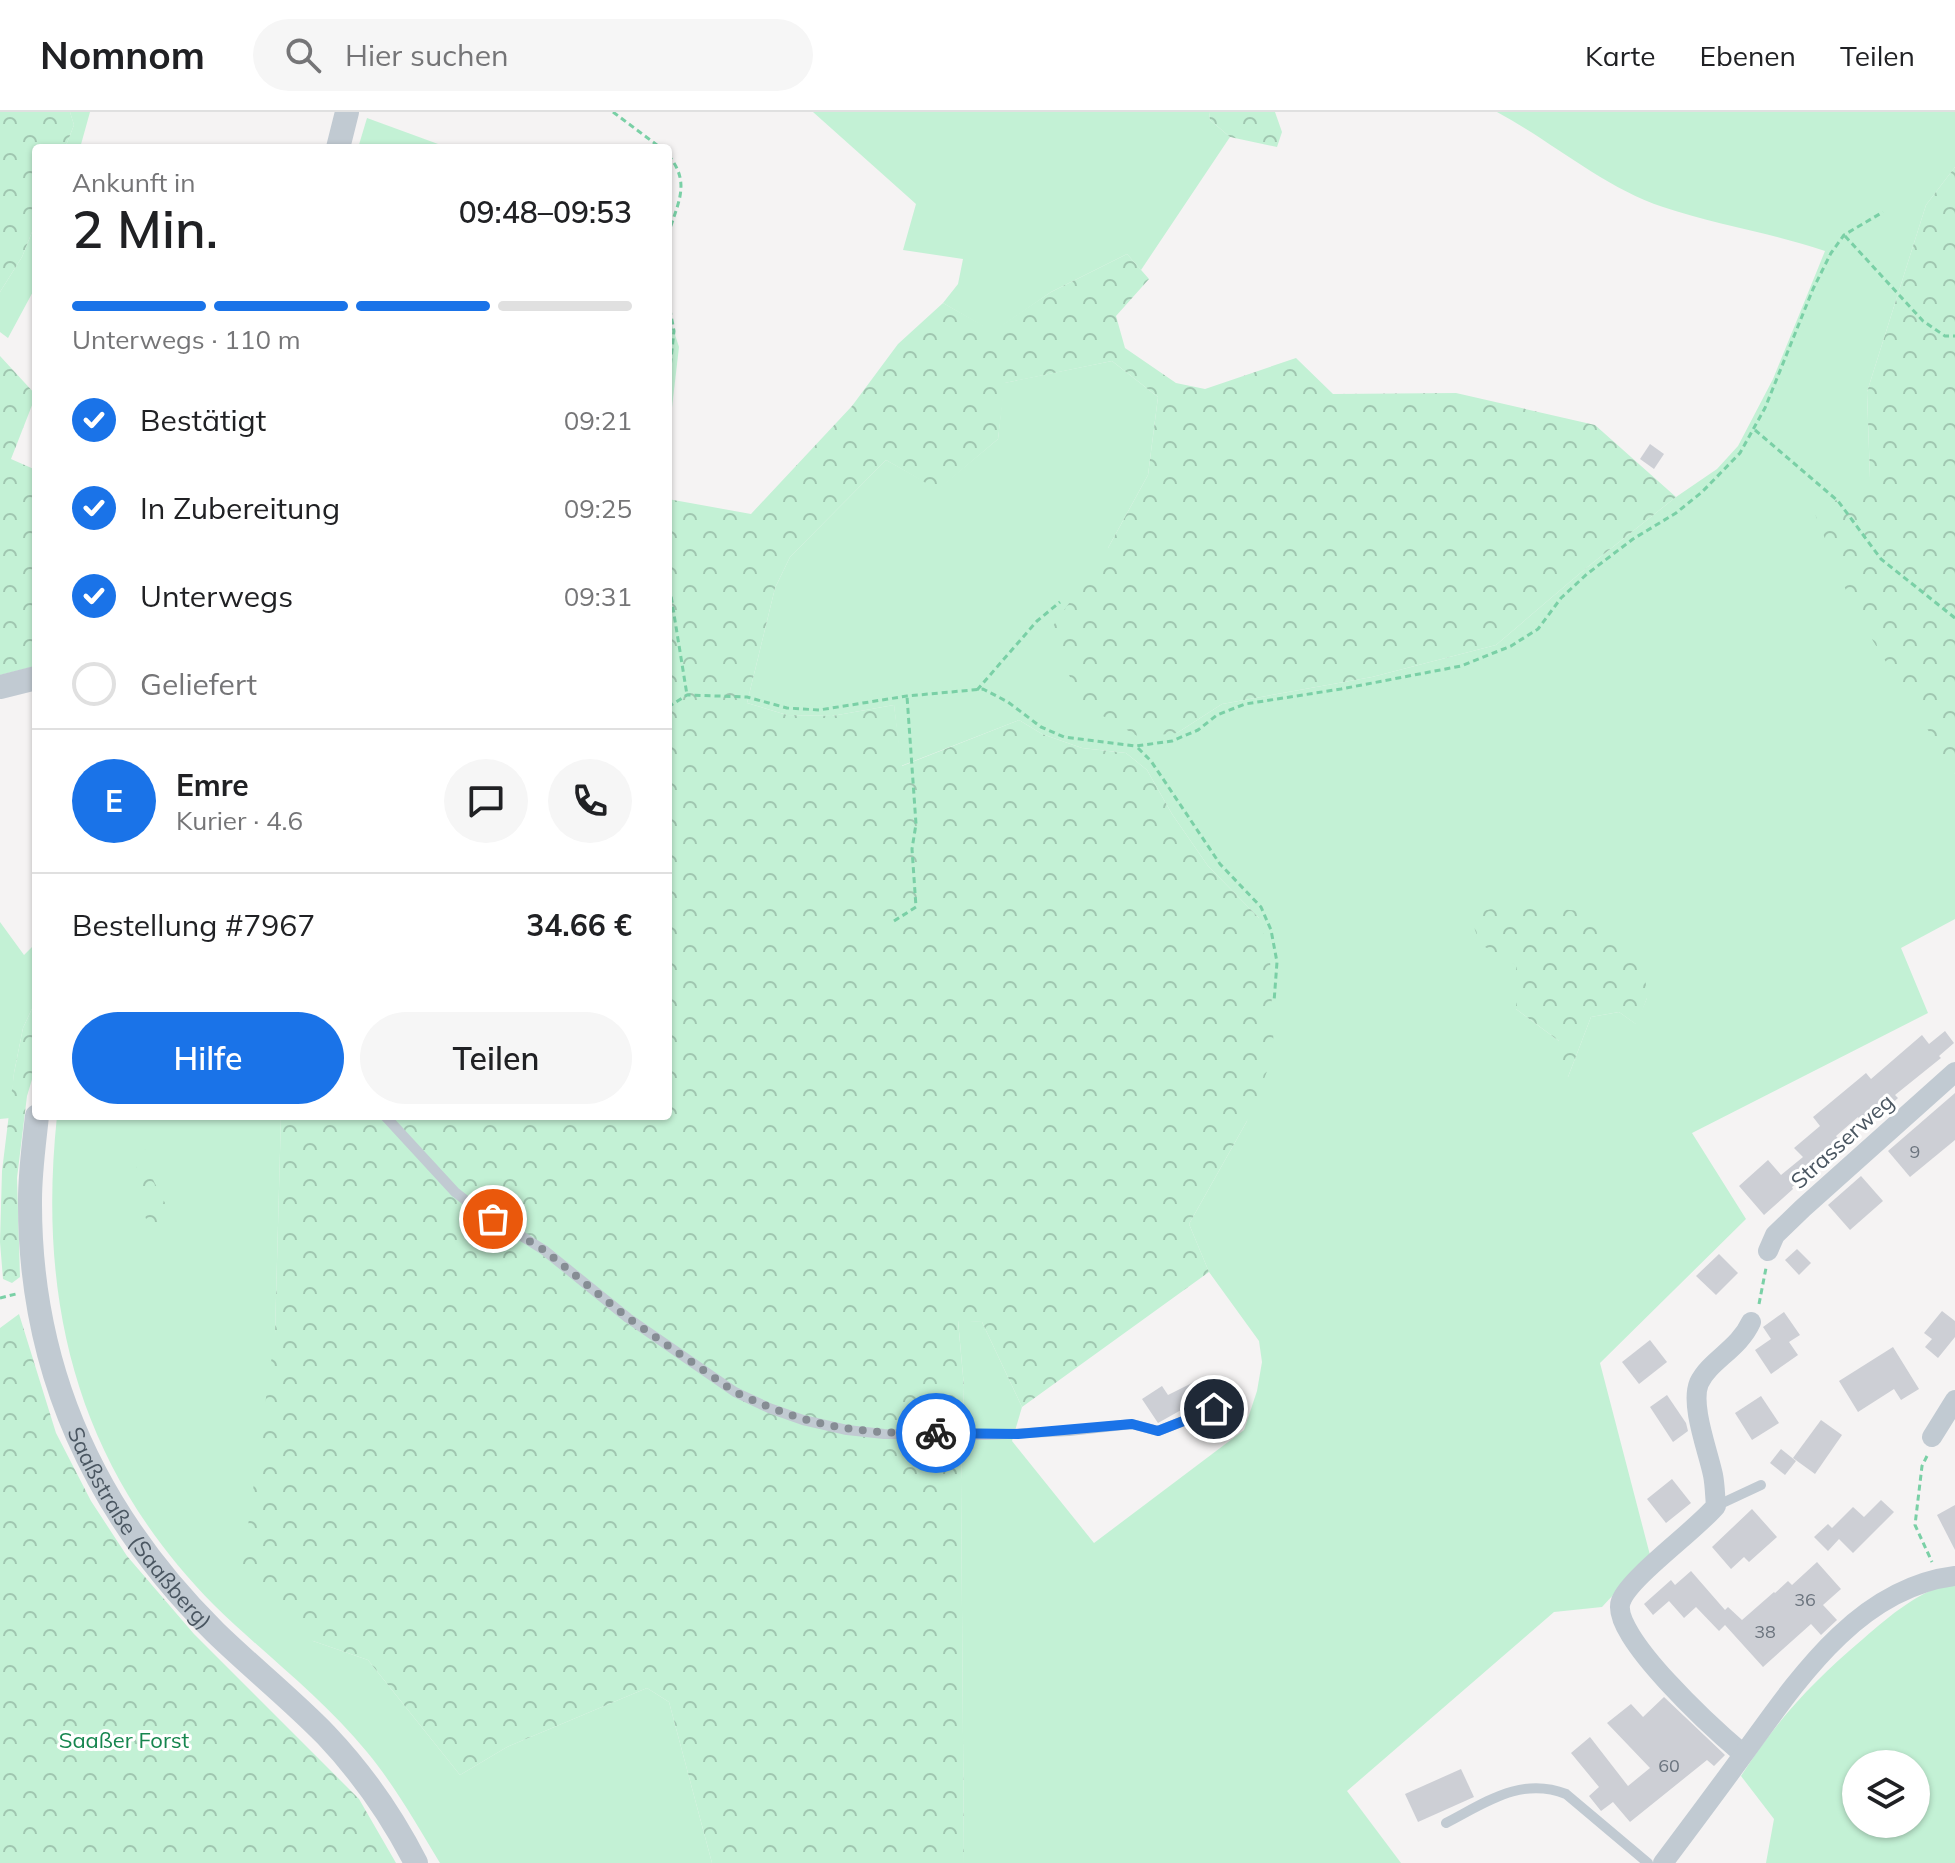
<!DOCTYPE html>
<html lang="de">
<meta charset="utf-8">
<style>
:root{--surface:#fff;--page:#f6f6f6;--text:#202124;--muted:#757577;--line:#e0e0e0;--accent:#1a73e8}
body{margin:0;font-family:Mulish,sans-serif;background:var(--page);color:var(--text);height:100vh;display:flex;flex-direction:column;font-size:30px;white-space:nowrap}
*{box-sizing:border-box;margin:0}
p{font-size:26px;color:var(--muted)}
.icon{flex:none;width:44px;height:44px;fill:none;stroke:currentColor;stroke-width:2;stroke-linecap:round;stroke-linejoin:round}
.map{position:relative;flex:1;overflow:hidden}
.panel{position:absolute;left:32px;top:32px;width:640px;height:976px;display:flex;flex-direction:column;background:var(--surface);border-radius:8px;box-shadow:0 2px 6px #0004}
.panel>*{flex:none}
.fabs{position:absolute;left:1842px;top:1638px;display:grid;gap:16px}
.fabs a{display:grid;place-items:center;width:88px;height:88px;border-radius:50%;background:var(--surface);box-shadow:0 2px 6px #0004;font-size:40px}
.pin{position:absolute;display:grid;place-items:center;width:68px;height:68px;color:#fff;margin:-34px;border:4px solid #fff;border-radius:50%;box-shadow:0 2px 8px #0007}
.courier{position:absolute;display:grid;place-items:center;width:80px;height:80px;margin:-40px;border:6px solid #1a73e8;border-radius:50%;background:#fff;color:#222;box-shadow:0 2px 10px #0007}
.summary em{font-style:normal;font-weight:600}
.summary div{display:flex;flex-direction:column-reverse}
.summary{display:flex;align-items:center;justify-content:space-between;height:136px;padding:0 40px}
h1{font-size:52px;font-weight:600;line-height:60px}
.bar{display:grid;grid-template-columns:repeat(4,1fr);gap:12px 8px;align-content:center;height:96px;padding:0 40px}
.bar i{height:10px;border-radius:6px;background:var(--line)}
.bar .active{background:var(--accent)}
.bar p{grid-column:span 4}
.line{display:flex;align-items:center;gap:20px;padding:0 40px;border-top:2px solid var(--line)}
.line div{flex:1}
.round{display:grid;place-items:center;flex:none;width:84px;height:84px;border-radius:42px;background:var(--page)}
ol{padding:0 40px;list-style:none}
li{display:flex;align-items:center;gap:24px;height:88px}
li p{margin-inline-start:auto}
li .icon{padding:8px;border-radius:50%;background:var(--accent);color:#fff;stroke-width:4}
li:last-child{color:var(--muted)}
li i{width:44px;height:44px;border:4px solid var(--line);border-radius:50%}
.button{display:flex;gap:16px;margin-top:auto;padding:16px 40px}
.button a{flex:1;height:92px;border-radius:48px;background:var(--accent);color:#fff;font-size:32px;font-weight:600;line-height:92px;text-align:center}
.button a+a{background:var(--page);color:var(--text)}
header{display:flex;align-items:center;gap:48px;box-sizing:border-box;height:112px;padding:0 40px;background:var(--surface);border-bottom:2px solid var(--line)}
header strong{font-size:38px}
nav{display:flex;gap:44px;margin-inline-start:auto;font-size:28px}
.search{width:560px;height:72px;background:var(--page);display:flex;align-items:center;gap:20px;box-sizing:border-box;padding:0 28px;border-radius:44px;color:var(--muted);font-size:30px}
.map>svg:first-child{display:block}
.green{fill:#c3f1d5;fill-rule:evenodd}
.forest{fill:url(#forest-crowns)}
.building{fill:#cdcfd5}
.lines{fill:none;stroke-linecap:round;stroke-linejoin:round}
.path{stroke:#7ad0a6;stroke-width:3;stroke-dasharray:6 4;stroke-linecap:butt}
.service{stroke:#c1cad2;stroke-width:10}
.minor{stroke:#c1cad2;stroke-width:20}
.tertiary{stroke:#c1cad2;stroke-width:24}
.done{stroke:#868d94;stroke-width:8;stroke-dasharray:0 14.4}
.route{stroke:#1a73e8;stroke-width:10}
.labels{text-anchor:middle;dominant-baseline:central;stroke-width:6;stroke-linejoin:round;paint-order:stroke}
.number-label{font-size:18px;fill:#6b747e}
.street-label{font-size:22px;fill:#4a5661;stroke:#fff}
.park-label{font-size:22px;fill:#17864f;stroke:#fff}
</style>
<header>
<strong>Nomnom</strong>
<div class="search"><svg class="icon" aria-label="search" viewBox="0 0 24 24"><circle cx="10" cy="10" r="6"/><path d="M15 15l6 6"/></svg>Hier suchen</div>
<nav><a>Karte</a><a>Ebenen</a><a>Teilen</a></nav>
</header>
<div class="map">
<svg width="1955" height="1751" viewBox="0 0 1955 1751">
<defs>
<pattern id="forest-crowns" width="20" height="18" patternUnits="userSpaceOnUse" patternTransform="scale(2)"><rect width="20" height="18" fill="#c3f1d5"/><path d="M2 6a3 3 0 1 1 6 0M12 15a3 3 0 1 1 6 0" fill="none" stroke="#a0c6b0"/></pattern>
</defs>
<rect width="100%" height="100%" fill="#f5f3f3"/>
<g class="green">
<polygon points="70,0 90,0 80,36 65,36 74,13"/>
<polygon points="813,0 1209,0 1210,8 1230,25 1141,158 1127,142 1051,180 993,220 943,191 958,172 963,147 903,138 916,92"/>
<path d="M1497 0H1955V55L1926 93 1867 280 1870 366 1955 662V807L1901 836 1928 901 1692 1021 1746 1107 1600 1251 1650 1443 1602 1495 1554 1500 1347 1679 1401 1751H964L961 1368 964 1275 958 1208 982 1210 1022 1295 1012 1329 1094 1431 1244 1318 1257 1279 1262 1250 1259 1229 1209 1160 1189 1112 1247 1009 1259 806 1208 754 1172 702 1147 658 1126 641 1082 636 1042 622 1019 608 901 654 894 593 832 604 787 603 747 591 775 476 790 445 886 348 938 377 998 327 1004 271 1112 249 1158 285 1148 363 1108 436 1177 621 1222 592 1372 565 1496 533 1585 457 1676 385 1717 357 1738 334 1773 267 1825 139C1773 121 1716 113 1663 95 1603 75 1553 30 1497 0ZM1516 853 1647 886 1636 912 1619 900 1591 905 1568 965 1559 929 1516 897Z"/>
<polygon points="367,6 449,36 358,36"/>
<polygon points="36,110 36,174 8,226 0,220 0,180 22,145"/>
<polygon points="668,201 679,235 668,330"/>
<polygon points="0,810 24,843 36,831 36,888 23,916 14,961 10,1006 0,1007"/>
<path d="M57 1004H281L275 1222 313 1529 368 1548 460 1663 507 1635 647 1576 669 1590 712 1751H440C417 1713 395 1674 367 1640 322 1585 264 1542 214 1493 78 1355 37 1193 57 1004Z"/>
<path d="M1955 1470V1751H1766L1774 1707 1741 1664C1778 1607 1811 1571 1863 1527 1892 1502 1917 1480 1955 1470ZM1856 1652H1916V1712H1856Z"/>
</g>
<g class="forest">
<polygon points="0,0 70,0 74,13 65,36 36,36 36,110 22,145 0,180"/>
<polygon points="1209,0 1275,0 1282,20 1277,35 1230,25 1210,8"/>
<polygon points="1955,55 1955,662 1854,498 1815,402 1870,366 1867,280 1926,93"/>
<polygon points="1127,142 1149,167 1116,204 1125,236 1176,271 1205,277 1296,246 1333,282 1456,281 1595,313 1676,385 1585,457 1496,533 1372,565 1222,592 1177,621 1139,625 1084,593 1048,521 1108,436 1148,363 1158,285 1112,249 1005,271 998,327 938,378 886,348 790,445 775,476 747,591 787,603 832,604 894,593 902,654 1019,608 1042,622 1082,636 1126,641 1147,658 1172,702 1208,754 1259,806 1270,847 1274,942 1247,1009 1189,1112 1209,1160 1022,1295 982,1210 958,1209 964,1275 961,1368 964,1751 712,1751 669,1590 647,1576 507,1635 460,1663 368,1548 313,1529 242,1456 275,1222 281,1004 668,1004 668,387 751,402 852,294 898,232 943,191 993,219 1051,180"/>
<polygon points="0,244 36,283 11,347 36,358 36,554 0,563"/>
<polygon points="1512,792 1589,800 1645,862 1647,886 1637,913 1619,900 1591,905 1568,965 1557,961 1559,929 1516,897 1516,853 1480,832 1474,815 1483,799"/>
<polygon points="36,888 36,954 27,984 17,1066 20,1165 12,1171 3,1167 0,1130 2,1059 14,961 23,916"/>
<polygon points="148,1037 147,1056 165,1091 159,1113 146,1107 136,1068 138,1040"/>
<polygon points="19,1202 56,1321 91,1389 127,1444 194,1522 359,1687 396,1751 0,1751 0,1216"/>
</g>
<g class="building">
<polygon points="1650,332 1664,342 1654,357 1640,347"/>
<polygon points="1945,919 1954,931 1939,944 1941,946 1895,983 1898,986 1866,1015 1858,1005 1836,1024 1843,1033 1792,1075 1793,1077 1764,1103 1739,1074 1768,1048 1781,1063 1803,1045 1794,1036 1820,1014 1813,1005 1866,961 1871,967 1922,923 1929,932"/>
<polygon points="1955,981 1955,1028 1910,1065 1888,1039"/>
<polygon points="1861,1064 1883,1089 1850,1118 1828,1093"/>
<polygon points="1797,1137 1811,1151 1799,1163 1785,1148"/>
<polygon points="1719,1142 1738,1161 1716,1183 1696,1164"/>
<polygon points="1942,1199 1955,1209 1955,1225 1938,1246 1925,1235 1932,1227 1924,1221"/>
<polygon points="1784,1200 1800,1223 1789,1230 1798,1243 1771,1262 1755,1238 1771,1227 1763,1215"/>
<polygon points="1650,1228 1667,1250 1639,1272 1622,1250"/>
<polygon points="1893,1235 1919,1277 1901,1288 1894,1277 1858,1300 1839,1269"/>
<polygon points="1204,1265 1215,1287 1192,1297 1190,1293 1158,1311 1142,1287 1162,1274 1168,1283"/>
<polygon points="1667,1283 1686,1311 1688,1319 1673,1330 1650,1295"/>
<polygon points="1761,1284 1779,1311 1752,1328 1735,1301"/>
<polygon points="1821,1308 1842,1323 1815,1362 1793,1346"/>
<polygon points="1781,1337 1796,1349 1785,1363 1770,1351"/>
<polygon points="1672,1367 1691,1391 1666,1411 1647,1387"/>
<polygon points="1881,1388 1894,1400 1853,1441 1839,1427 1828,1439 1814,1425 1828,1412 1832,1416 1853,1395 1864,1405"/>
<polygon points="1955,1393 1955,1438 1937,1403"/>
<polygon points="1752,1397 1777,1425 1749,1450 1744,1445 1731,1457 1712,1435"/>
<polygon points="1817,1450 1841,1477 1823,1493 1837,1508 1821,1523 1811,1512 1763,1555 1725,1513 1719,1519 1696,1495 1684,1506 1669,1489 1653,1503 1644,1492 1671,1468 1675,1473 1691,1459 1725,1498 1728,1495 1742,1508 1774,1480 1775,1481 1788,1469 1792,1473"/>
<polygon points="1664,1585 1725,1643 1714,1654 1707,1648 1630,1710 1613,1690 1601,1699 1589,1684 1599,1675 1571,1641 1590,1625 1628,1674 1650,1656 1607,1611 1631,1592 1643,1605"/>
<polygon points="1461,1657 1474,1685 1418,1710 1405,1682"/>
</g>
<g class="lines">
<g class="path">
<polyline points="613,0 661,36"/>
<path d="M668 43C692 71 677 92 668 123"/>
<polyline points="1845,124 1923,209 1945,224 1955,224"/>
<polyline points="668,187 674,219 668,275"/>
<polyline points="1755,318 1838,389 1881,447 1955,506"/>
<polyline points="668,465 687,583"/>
<polyline points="977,578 1037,509 1060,490"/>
<polyline points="668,595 687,583 747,585 787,596 819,598 907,584 983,577 1008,590 1041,615 1064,625 1136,634 1172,629 1198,618 1217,603 1245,592 1341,577 1461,554 1511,534 1538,517 1561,486 1587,462 1633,427 1676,401 1702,380 1740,341 1765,296 1813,177 1831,141 1844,123 1883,100"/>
<polyline points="1138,636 1151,649 1220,752 1261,795 1271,818 1277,850 1274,890"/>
<polyline points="894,809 916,795 912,737 916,712 907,584"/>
<polyline points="0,1186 16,1182"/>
<polyline points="1759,1192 1766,1156"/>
<polyline points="1927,1344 1922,1354 1915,1413 1932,1450"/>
</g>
<g class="service">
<polyline points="385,1004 455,1080 473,1094 544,1138 628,1206 735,1280 769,1296 803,1308 847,1318 884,1322 986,1323 1069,1319 1132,1312 1158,1319 1214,1297"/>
<polyline points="1716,1394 1761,1373"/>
<path d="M1446 1711C1485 1691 1521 1664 1566 1682L1648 1751"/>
</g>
<g class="minor">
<polyline points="1768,1139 1775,1123 1803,1096 1955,960"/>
<polyline points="1932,1325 1955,1288"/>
<path d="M1743 1642C1717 1620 1608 1522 1621 1489 1630 1465 1695 1419 1716 1394 1715 1384 1715 1373 1713 1363 1708 1339 1690 1293 1699 1271 1709 1249 1739 1237 1751 1210"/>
<path d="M1663 1751C1690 1715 1717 1679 1743 1643 1796 1570 1857 1476 1955 1464"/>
</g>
<g class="tertiary">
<polyline points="338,36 347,0"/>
<polyline points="0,575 36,566"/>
<path id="s1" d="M37 1004C34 1032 30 1060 30 1088 29 1258 96 1402 215 1520 251 1555 291 1587 326 1623 362 1661 392 1704 416 1751"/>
</g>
</g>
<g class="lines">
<path class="done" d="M493 1107 544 1138 628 1206 735 1280C808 1315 857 1322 936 1321"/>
<polyline class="route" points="936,1321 1018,1322 1132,1312 1158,1319 1214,1297"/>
</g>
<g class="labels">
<g class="number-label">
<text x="1915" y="1039">9</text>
<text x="1805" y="1487">36</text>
<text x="1765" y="1519">38</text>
<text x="1669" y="1653">60</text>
</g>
<g class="street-label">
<text transform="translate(1842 1029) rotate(-42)">Strasserweg</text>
<text stroke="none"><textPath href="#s1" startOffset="438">Saaßstraße (Saaßberg)</textPath></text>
</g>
<g class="park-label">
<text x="124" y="1628">Saaßer Forst</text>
</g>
</g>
</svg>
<div class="fabs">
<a><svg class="icon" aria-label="layers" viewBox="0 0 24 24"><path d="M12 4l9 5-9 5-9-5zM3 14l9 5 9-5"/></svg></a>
</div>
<div class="pin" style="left:493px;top:1107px;background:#ea580c"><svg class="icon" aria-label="bag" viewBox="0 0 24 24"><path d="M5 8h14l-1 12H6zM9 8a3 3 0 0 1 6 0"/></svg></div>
<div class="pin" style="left:1214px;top:1297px;background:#1f2937"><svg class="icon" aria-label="home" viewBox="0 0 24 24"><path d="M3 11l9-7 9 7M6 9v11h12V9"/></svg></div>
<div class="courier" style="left:936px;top:1321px"><svg class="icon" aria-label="bike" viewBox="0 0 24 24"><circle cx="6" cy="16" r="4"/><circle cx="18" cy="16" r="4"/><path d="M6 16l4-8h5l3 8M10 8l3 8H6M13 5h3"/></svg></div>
<section class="panel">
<div class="summary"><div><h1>2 Min.</h1><p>Ankunft in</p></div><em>09:48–09:53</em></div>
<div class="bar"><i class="active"></i><i class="active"></i><i class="active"></i><i></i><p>Unterwegs · 110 m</p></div>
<ol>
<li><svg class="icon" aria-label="check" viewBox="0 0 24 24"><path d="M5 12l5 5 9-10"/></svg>Bestätigt<p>09:21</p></li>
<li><svg class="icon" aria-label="check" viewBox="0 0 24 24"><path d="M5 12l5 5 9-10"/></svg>In Zubereitung<p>09:25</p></li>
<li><svg class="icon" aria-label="check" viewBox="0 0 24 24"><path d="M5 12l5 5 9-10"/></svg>Unterwegs<p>09:31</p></li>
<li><i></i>Geliefert</li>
</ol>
<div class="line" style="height:144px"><b class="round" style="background:var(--accent);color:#fff">E</b><div><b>Emre</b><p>Kurier · 4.6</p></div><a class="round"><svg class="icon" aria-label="chat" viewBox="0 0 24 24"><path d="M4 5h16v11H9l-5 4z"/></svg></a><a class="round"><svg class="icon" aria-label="phone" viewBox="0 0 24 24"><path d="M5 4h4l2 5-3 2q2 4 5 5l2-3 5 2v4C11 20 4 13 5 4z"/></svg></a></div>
<div class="line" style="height:104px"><div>Bestellung #7967</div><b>34.66 €</b></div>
<div class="button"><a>Hilfe</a><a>Teilen</a></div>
</section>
</div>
